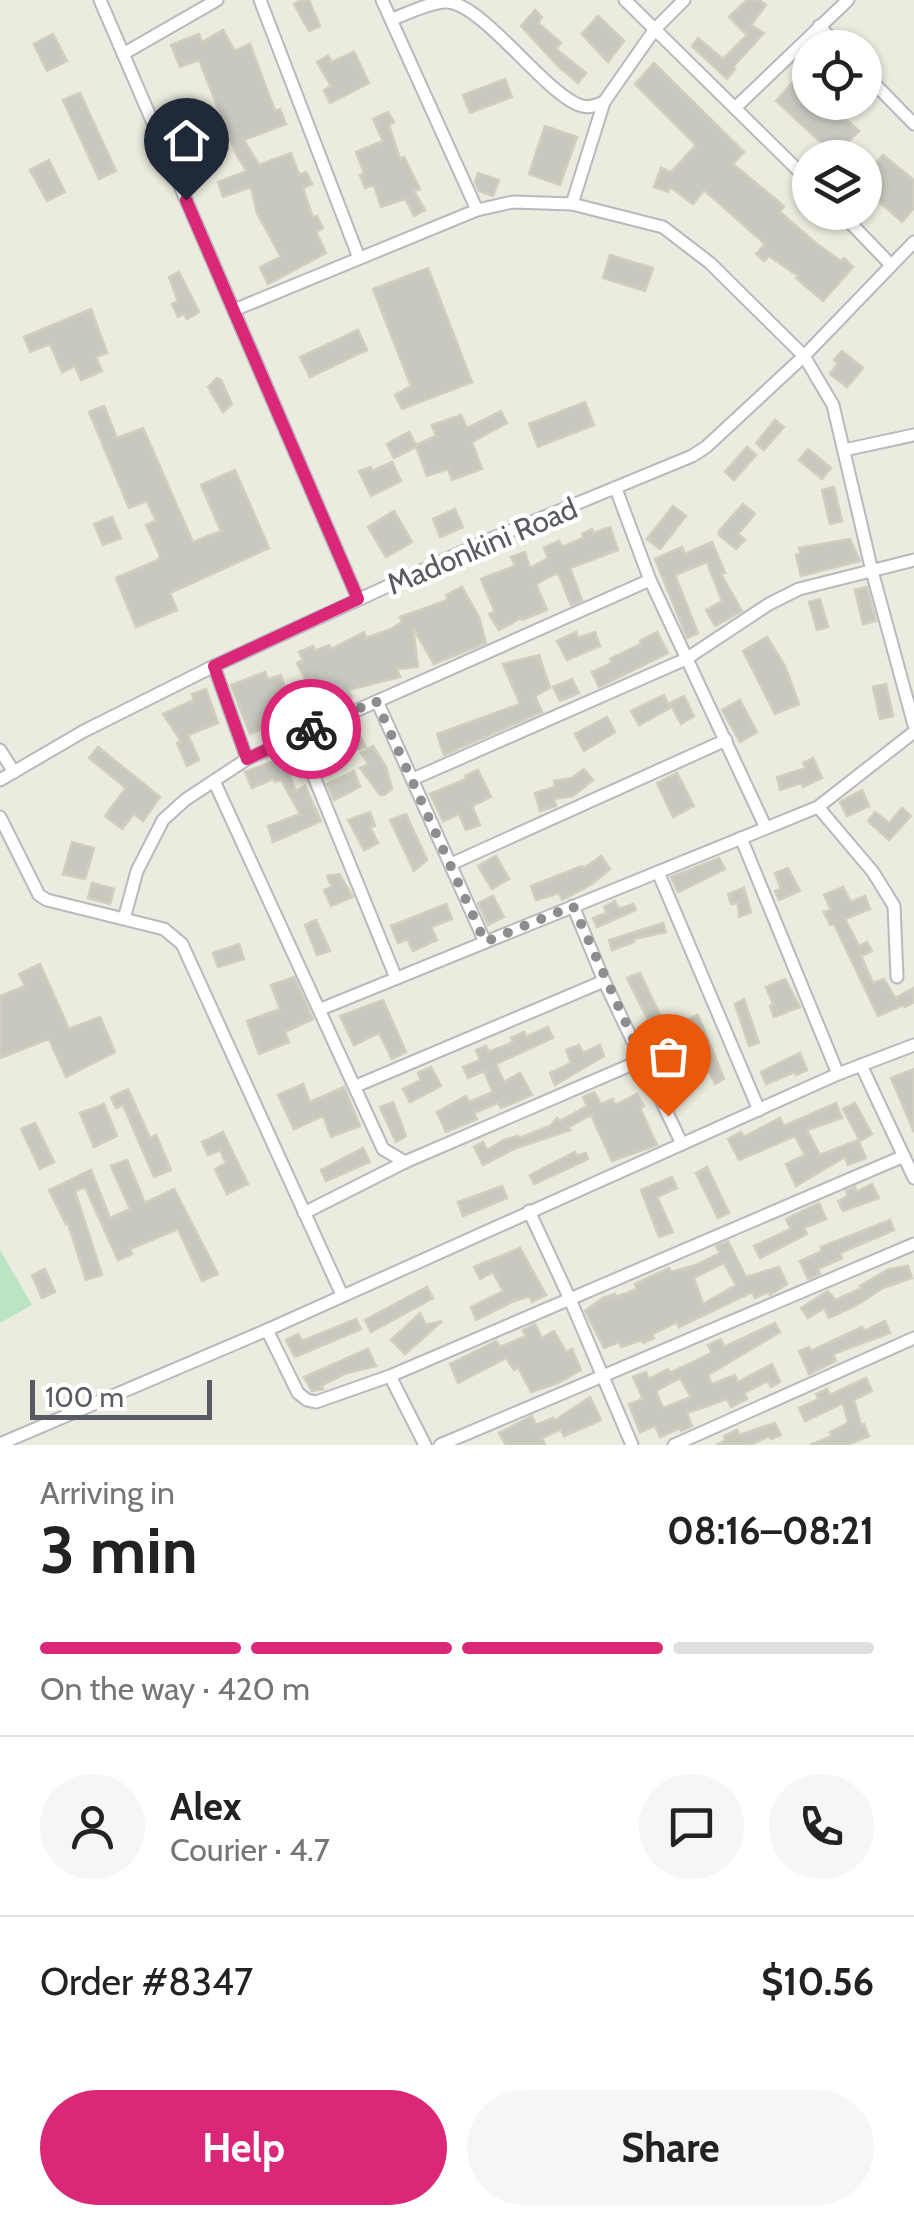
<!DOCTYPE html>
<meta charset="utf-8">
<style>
:root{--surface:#fff;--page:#f6f6f6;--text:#222;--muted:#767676;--line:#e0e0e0;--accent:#db2777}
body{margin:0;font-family:Cabin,sans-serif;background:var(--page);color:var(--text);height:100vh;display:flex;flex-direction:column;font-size:38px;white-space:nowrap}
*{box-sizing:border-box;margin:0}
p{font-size:32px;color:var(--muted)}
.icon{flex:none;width:55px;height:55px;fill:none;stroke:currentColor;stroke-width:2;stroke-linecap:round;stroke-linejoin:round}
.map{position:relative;height:1445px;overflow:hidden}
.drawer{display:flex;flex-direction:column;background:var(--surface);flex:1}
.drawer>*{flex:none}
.controls{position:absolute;left:792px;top:30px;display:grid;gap:20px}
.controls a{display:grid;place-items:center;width:90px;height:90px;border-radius:50%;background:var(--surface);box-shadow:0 2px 8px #0004;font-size:50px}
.scale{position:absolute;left:30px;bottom:25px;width:182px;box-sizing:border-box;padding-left:10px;border:5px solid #585b61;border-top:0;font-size:28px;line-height:35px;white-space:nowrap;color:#585b61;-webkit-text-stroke:8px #fff;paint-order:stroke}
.pin{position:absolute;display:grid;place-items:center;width:85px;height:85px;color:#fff;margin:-102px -42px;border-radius:50% 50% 50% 0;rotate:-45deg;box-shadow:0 0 10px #0007}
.pin .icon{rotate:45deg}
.courier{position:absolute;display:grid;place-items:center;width:100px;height:100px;margin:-50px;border:8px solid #db2777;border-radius:50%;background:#fff;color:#222;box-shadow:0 2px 12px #0007}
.head em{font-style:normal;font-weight:700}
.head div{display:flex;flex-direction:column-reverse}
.head{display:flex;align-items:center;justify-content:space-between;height:170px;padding:0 40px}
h1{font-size:65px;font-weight:700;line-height:75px}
.bar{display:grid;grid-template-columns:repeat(4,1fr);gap:15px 10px;align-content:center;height:120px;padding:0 40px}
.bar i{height:12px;border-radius:8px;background:var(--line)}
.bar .active{background:var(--accent)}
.bar p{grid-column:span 4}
.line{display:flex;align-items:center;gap:25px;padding:0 40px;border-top:2px solid var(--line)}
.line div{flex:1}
.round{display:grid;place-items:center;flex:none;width:105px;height:105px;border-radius:52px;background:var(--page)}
.primary-button{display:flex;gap:20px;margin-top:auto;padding:20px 40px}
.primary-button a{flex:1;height:115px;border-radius:60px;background:var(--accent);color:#fff;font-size:40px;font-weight:700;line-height:115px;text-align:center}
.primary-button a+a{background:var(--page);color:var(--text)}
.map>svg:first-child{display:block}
.green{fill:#bbe4c2}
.building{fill:#c9c8bf;stroke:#d0cebe;stroke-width:2.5;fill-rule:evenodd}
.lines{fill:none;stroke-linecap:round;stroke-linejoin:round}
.street-casing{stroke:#b7b9bf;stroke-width:15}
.street{stroke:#fff;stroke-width:11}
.done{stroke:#8c8d8d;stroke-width:10;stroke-dasharray:0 18}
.route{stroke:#db2777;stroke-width:12}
.labels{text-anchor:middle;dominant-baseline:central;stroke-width:9;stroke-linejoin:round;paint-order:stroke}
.street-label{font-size:30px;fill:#585b61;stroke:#fff}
</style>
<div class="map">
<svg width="914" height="1445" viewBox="0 0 914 1445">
<rect width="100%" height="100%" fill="#ecebdf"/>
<polygon class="green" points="0,1250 32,1305 0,1323"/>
<g class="building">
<polygon points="301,0 309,0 320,26 309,31 294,4"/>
<polygon points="747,0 759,0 766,5 751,25 764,33 733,67 735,69 727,79 692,46 698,38 723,59 747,35 729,17"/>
<polygon points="535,10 542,17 538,23 561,43 556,49 586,73 578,83 558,66 521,26"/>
<polygon points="598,16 624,41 608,62 582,34"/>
<polygon points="223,30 235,51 250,44 275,111 280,109 286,124 244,140 259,165 291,153 299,175 306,172 312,184 303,188 313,218 317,216 323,228 316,232 326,253 268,284 260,267 281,257 257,213 251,187 223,197 218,182 247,171 237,156 199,60 180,67 171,45 199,34 202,42"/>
<polygon points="53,34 67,61 47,71 34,44"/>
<polygon points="354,52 369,83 330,103 324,90 331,86 317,62 328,56 332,62"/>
<polygon points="654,63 744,152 733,164 784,206 780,212 817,244 841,261 844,258 853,267 823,301 796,278 798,276 769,256 764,261 756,254 765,244 704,190 693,204 670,187 668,192 654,187 661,168 671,172 696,145 635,84"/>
<polygon points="810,63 810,102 828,102 859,131 843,147 856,158 838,158 776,101"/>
<polygon points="505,79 512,97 470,113 463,95"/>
<polygon points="80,93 116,171 99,179 63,100"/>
<polygon points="388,112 394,122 389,125 400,159 404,157 420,189 414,191 425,210 414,216 405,199 381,207 374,185 365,188 360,175 364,173 356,152 383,141 373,119"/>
<polygon points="545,126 577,137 560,185 529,174"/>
<polygon points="883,155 914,180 914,208 902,222 874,197 877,193 865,184 865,164 871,168"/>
<polygon points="49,160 65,192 47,201 30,170"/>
<polygon points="478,173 499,180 493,196 479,191 475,182"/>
<polygon points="610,255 653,268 645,291 603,278"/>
<polygon points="428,268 472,382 402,409 395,395 411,386 373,289"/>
<polygon points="179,272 199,312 187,319 184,314 178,317 172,304 178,301 169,277"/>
<polygon points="91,309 107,353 96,357 102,371 81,380 75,366 62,372 50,344 30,352 24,337"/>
<polygon points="358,330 367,350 310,377 300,357"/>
<polygon points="842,351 863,368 847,387 830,374 838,363 834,360"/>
<polygon points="217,378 221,380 232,404 223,412 208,387"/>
<polygon points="585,402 594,425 538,447 529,424"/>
<polygon points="104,406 117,438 143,428 193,542 221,531 201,485 235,470 269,548 170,593 177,610 136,627 116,578 158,560 160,556 146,525 156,521 147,501 129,508 89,412"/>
<polygon points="501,411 507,423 472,442 482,469 452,480 448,469 427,476 416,447 394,458 387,444 409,432 416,445 436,436 432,425 461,415 467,428"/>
<polygon points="775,420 784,427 764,450 756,443"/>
<polygon points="747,447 756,455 734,480 725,472"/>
<polygon points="808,449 831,468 822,479 799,460"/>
<polygon points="392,462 401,481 371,496 359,471 371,467 372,471"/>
<polygon points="834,487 842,521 830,524 822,490"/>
<polygon points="743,504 755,514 738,534 745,540 736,549 719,535 719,531"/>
<polygon points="673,506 686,516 660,549 647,539"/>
<polygon points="455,509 463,527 440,537 433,519"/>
<polygon points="394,511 412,542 386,557 368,527"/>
<polygon points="112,517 121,538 103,545 94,524"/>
<polygon points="610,527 618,550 570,568 582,600 571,605 559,575 555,574 536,584 547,610 522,620 521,618 499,630 489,614 495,612 481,579 515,566 511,557 525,552 530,568 548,558 544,548 559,541 562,547 584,538 582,534 592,529 593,533"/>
<polygon points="850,539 860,561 801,576 796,555 801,553 799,548"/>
<polygon points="712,542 725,573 721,574 742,611 715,626 706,610 722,601 707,562 675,575 698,633 687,638 655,559 682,547 685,554"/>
<polygon points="462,587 479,617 486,643 434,664 413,628 418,667 397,669 400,677 349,690 352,698 338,704 336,700 324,704 323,701 298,713 302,724 298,726 290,729 287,719 250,734 231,685 265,672 268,679 281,675 288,697 309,687 297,663 303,660 299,652 313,646 315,651 329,645 331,649 364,632 366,638 391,629 402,622 400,617 448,600 446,595"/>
<polygon points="867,587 876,621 863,624 855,590"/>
<polygon points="820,599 828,627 817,630 809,602"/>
<polygon points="576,632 578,638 595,632 600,646 567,660 557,641"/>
<polygon points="657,632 668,653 599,687 592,672 612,663 610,659 641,644 640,641"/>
<polygon points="767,637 785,666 799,704 775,714 743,651"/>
<polygon points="539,655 550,688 535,696 542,712 444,755 437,734 520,704 503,664"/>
<polygon points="572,679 579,693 560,701 553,687"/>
<polygon points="886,684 893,716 880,719 873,687"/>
<polygon points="206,689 218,723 188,735 199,760 187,766 177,743 181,741 163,714 194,700 192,694"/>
<polygon points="664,695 670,708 639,725 631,711"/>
<polygon points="684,696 694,716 681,724 670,703"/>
<polygon points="740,700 757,732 740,742 722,710"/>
<polygon points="607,717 615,732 584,751 575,734"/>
<polygon points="356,730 366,747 323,760 318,745"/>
<polygon points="373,746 386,767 392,789 384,795 380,795 360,768 368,764 361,753"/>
<polygon points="98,747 160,797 143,821 134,814 122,829 105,816 126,788 89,758"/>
<polygon points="283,758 296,791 305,786 321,821 273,842 268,826 300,814 281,780 275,782 273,779 252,788 245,772"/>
<polygon points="813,758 822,778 803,787 801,783 780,790 777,777 806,768 803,763"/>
<polygon points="584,769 593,780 573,796 554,799 556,806 540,811 535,793 555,787 554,781 572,778"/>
<polygon points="478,770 491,797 472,806 480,825 466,830 459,814 443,821 430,794 466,779 465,776"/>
<polygon points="354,771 360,787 334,800 327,784"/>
<polygon points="677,773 694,806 673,817 657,783"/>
<polygon points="862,790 869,806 847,816 840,802"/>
<polygon points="902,808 911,816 889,840 868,821 875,812 889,823"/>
<polygon points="370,812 375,826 370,827 378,843 364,850 348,820"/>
<polygon points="406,814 427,860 414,871 390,820"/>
<polygon points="72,842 94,848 85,879 63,874"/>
<polygon points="496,856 509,879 492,889 478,866"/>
<polygon points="601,856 610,869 592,884 562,900 559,893 536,900 531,886 582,866 584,868"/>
<polygon points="719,858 725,869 678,892 671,877"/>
<polygon points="788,868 800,891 779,900 775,891 781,889 775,873"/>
<polygon points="339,874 353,897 331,906 324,890 332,887 327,876"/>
<polygon points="92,883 114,889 110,904 88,898"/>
<polygon points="843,887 851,902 865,896 870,909 845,919 859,946 867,942 872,951 861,956 873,983 884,979 895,998 914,988 914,1002 905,1007 903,1005 878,1016 834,924 830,925 824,912 831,910 824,895"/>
<polygon points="744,888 751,912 739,917 738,903 731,904 728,894"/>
<polygon points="493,896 504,917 488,925 478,903"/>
<polygon points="615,901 619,909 633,904 636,910 597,927 593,918 607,913 604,907"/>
<polygon points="446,904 452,919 431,927 437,940 413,951 407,939 398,943 391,926"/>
<polygon points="316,920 330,951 317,955 305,925"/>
<polygon points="663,923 666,932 633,939 634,942 612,950 609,940"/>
<polygon points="239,944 244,959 218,967 213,953"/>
<polygon points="40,964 69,1029 100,1017 115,1052 66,1077 49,1039 0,1058 0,996 25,986 19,974"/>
<polygon points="640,973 663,1021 651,1026 627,978"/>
<polygon points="294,977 313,1019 285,1032 289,1042 259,1054 247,1021 280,1009 271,985"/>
<polygon points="785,979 800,1007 774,1017 770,1006 773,1004 766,987"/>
<polygon points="744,999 759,1043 749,1046 735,1004"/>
<polygon points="383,1000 406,1052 392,1059 379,1033 354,1045 340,1016"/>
<polygon points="698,1015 724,1079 715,1084 686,1020"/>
<polygon points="548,1027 553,1038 496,1064 504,1082 520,1073 532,1095 501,1108 498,1103 474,1113 477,1119 446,1132 437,1112 466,1096 469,1102 493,1092 484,1071 468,1078 463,1067 480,1060 476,1050 486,1046 489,1052 513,1042 511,1038 524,1032 526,1037"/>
<polygon points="579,1045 583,1053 600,1045 604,1056 555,1085 550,1073 571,1063 566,1050"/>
<polygon points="800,1053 807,1070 796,1075 795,1072 766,1084 761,1072"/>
<polygon points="431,1067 441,1086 410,1102 403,1089 421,1080 418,1073"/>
<polygon points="914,1069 914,1132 891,1078"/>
<polygon points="303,1084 310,1102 344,1087 360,1126 331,1137 323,1116 294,1129 278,1095"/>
<polygon points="128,1089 150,1138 156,1135 171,1170 154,1177 123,1105 116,1108 111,1097"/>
<polygon points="594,1092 601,1104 613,1099 615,1105 637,1094 644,1106 640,1108 657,1145 612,1161 591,1115 567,1128 570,1130 516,1148 483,1165 474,1147 483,1142 487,1150 504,1140 518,1136 519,1138 550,1126 557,1118 560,1121 587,1106 583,1097"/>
<polygon points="393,1102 406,1136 396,1142 380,1107"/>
<polygon points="836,1103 842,1118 807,1130 820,1155 858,1140 866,1158 848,1165 845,1157 796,1186 786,1164 805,1155 795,1136 739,1160 728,1139 741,1132 744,1137 780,1118 784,1126"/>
<polygon points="855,1103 872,1134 860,1141 843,1109"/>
<polygon points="104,1104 117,1136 94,1147 80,1113"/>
<polygon points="35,1123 54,1162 40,1169 21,1129"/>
<polygon points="223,1132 248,1184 227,1194 215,1169 226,1163 220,1150 208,1155 202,1142"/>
<polygon points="363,1148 370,1162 326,1181 321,1170"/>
<polygon points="575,1152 577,1156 586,1153 588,1159 534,1184 530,1175"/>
<polygon points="127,1160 145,1203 174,1189 218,1274 202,1281 178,1229 130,1249 132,1254 118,1260 85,1187 75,1191 102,1275 86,1280 68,1223 66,1224 49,1190 91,1170 110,1218 130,1209 111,1166"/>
<polygon points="707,1167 729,1213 718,1218 696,1173"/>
<polygon points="672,1177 677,1188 657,1197 673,1232 659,1237 641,1190"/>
<polygon points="872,1184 879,1198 843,1211 838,1201 848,1196 846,1191 855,1187 856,1192"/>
<polygon points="502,1186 507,1198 463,1216 458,1202"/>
<polygon points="819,1203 826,1219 804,1228 807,1234 760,1258 754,1246 791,1229 786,1219"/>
<polygon points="890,1220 894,1230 840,1253 842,1258 818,1269 820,1274 808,1279 800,1261 822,1251 821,1247"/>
<path d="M728 1241 746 1277 779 1267 787 1284 770 1295 768 1292 755 1298 752 1292 679 1327 677 1322 652 1334 654 1338 643 1343 642 1340 621 1347 619 1342 604 1348 585 1311 603 1298 615 1294 616 1297 637 1289 635 1284 669 1268 671 1272 696 1265 720 1253 716 1246ZM724 1263 736 1285 703 1304 694 1278Z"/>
<polygon points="520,1248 546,1295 532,1302 529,1296 512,1302 476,1320 471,1307 503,1291 493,1272 480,1279 474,1267"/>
<polygon points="908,1266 912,1278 883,1288 857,1305 829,1318 824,1308 808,1318 801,1308 828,1291 835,1300 862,1288 860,1286 889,1269"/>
<polygon points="45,1269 55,1292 42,1298 32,1275"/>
<polygon points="427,1287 433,1298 371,1332 365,1320"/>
<polygon points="420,1313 426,1325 442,1321 405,1354 391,1340"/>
<polygon points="356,1319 361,1329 295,1357 286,1340 298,1334 302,1341"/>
<polygon points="885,1321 890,1333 833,1354 836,1361 809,1374 799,1351 809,1347 811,1351 862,1327 864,1331"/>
<path d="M775 1323 780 1332 708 1375 712 1384 735 1375 738 1382 772 1364 780 1382 771 1387 768 1381 744 1393 747 1399 731 1407 727 1399 687 1413 692 1426 681 1431 680 1428 660 1437 655 1426 640 1432 629 1404 643 1399 633 1377 646 1372 649 1379 668 1369 670 1373 712 1353 708 1345 721 1339 724 1347ZM680 1378 691 1397 663 1408 656 1391Z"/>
<polygon points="535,1324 542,1338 554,1331 566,1352 572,1349 581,1370 558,1383 531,1392 518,1367 514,1370 506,1358 458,1383 450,1364 496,1341 500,1347 526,1336 523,1330"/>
<polygon points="368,1349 376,1366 347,1373 321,1386 323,1389 312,1391 304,1377"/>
<polygon points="866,1378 872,1391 854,1400 861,1425 864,1424 869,1436 847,1445 810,1445 832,1436 830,1432 848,1423 843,1403 805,1421 799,1408 819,1399 816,1394 827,1389 830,1395"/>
<polygon points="590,1397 601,1420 564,1436 561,1429 542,1438 545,1445 506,1445 499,1433 532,1416 536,1425 553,1418 554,1421"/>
<polygon points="775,1423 781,1435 771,1439 769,1436 750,1445 716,1445 726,1440 724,1436 737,1430 739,1435"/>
</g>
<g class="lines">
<defs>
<g id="street">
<polyline points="100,0 358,599"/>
<polyline points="260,0 359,258"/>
<polyline points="382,0 477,210"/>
<polyline points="625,0 810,182"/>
<path d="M392 19C409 13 428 3 445 2 481 0 547 97 582 106 590 108 597 105 604 102"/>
<polyline points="819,26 840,48"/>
<polyline points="123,54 217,0"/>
<polyline points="865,74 914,124"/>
<polyline points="736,107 848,0"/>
<polyline points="572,204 604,102 655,29 684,0"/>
<polyline points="840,212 891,265"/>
<polyline points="234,310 477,210 513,202 572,204 663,227 710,263 804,356 833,405 872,571 914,725"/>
<polyline points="844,450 914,435"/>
<polyline points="616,489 650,580 766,828"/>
<polyline points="214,666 247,759"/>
<polyline points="377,701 485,942"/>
<polyline points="297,735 396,978"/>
<polyline points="0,750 14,772"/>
<polyline points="413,779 686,659 769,604 799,589 914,560"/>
<polyline points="0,780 84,731 214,666 486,541 692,456 706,447 804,356 914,242"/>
<polyline points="214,781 383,1149 405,1162 304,1213"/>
<polyline points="818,807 873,872 894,906 897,977"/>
<polyline points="0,817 39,895 47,900 164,929 182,944 342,1295"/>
<polyline points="741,838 838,1074"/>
<polyline points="451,864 726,740"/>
<polyline points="658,872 759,1110"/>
<polyline points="573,906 604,981 682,1144"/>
<polyline points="124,919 137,871 163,820 185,800 247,759 650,580"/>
<polyline points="321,1009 818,807 914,732"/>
<polyline points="861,1065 914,1178"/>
<polyline points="356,1086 604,981"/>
<polyline points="405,1162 642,1060"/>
<polyline points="529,1211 569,1297 632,1445"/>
<polyline points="267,1330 298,1393 307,1400 316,1402 390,1376 425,1445"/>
<polyline points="390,1376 904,1156"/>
<polyline points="0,1444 267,1330 838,1074 914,1045"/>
<polyline points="440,1445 914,1244"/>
<polyline points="674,1445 914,1338"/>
</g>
</defs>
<use href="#street" class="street-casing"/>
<use href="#street" class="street"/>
</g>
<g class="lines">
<polyline class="done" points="311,729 376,701 485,942 573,906 668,1116"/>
<polyline class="route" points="186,200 358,599 214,666 247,759 311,729"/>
</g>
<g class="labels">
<g class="street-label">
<text transform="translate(482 546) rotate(-23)">Madonkini Road</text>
</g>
</g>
</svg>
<div class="controls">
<a><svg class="icon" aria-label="locate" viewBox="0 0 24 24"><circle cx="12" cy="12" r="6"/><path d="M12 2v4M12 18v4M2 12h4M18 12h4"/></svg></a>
<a><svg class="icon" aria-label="layers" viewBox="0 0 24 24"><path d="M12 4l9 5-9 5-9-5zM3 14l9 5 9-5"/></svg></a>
</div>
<div class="scale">100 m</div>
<div class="pin" style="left:668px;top:1116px;background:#ea580c"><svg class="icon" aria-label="bag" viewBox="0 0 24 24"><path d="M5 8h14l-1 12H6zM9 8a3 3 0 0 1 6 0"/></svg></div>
<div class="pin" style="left:186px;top:200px;background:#1f2937"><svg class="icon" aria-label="home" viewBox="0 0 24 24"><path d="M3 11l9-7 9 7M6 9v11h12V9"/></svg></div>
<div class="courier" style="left:311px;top:729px"><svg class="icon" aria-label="bike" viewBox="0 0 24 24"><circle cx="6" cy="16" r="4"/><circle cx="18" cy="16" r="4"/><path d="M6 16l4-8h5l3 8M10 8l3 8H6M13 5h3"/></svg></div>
</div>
<section class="drawer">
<div class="head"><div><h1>3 min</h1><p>Arriving in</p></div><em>08:16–08:21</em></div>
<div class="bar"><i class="active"></i><i class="active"></i><i class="active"></i><i></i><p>On the way · 420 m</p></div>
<div class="line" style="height:180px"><a class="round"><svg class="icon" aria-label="person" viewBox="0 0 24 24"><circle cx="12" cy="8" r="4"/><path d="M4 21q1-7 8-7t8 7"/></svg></a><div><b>Alex</b><p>Courier · 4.7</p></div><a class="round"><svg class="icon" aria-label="chat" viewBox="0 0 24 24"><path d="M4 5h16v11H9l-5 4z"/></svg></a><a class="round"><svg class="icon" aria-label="phone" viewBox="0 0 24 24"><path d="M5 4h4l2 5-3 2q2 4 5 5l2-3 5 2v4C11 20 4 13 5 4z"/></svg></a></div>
<div class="line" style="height:130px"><div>Order #8347</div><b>$10.56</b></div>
<div class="primary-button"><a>Help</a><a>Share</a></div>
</section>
